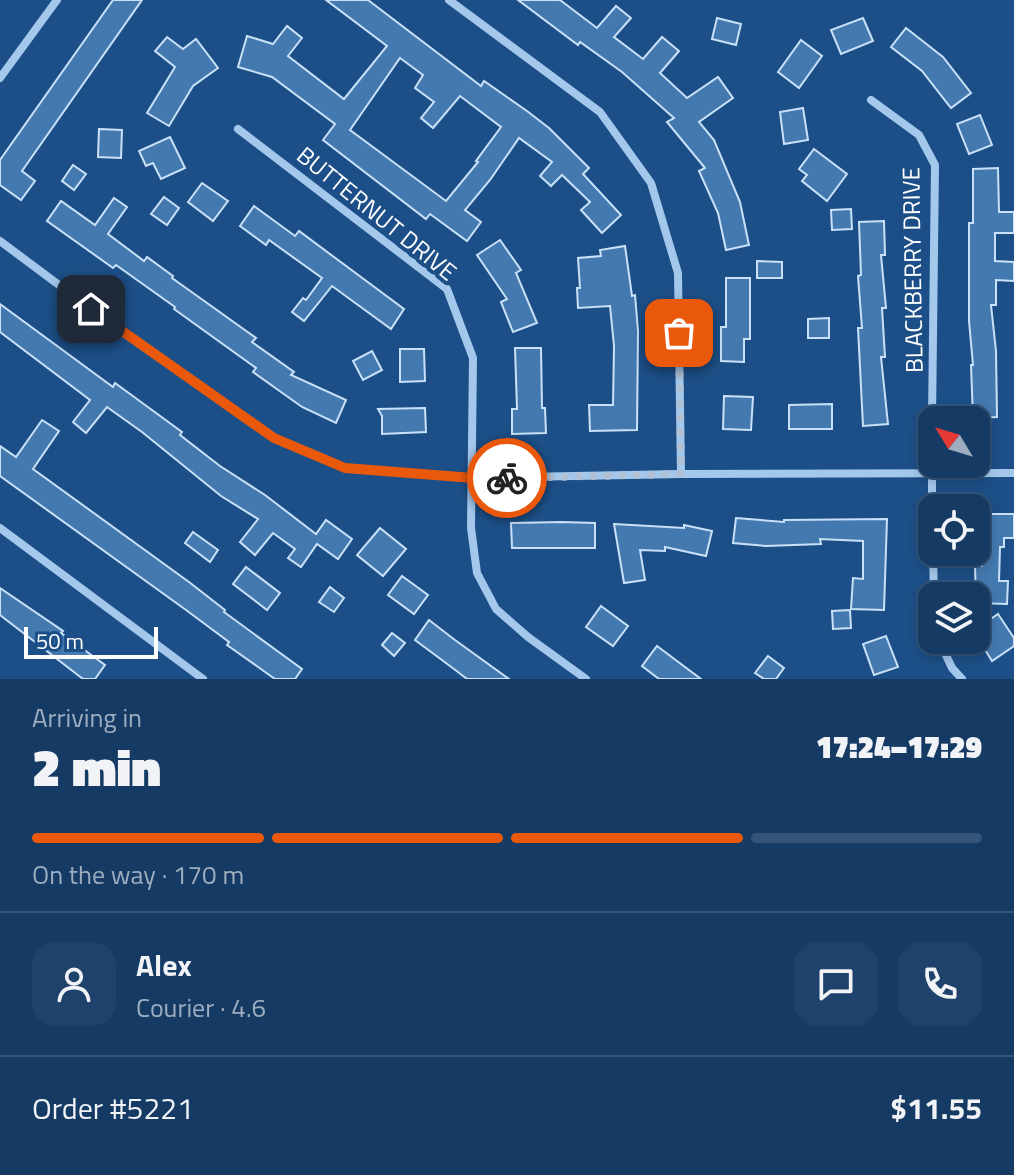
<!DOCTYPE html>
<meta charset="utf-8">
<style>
:root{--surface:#153b65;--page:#1e426b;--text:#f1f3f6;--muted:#9dadbf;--line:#345579;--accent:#ea580c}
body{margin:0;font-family:"Titillium Web",sans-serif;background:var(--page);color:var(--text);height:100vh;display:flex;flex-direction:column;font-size:30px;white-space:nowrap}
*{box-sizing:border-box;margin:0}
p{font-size:26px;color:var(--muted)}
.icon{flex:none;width:44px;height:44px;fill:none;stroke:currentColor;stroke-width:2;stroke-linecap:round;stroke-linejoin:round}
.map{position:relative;height:679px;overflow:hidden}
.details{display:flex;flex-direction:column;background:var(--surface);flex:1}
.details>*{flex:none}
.needle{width:52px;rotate:308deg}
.buttons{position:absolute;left:918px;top:406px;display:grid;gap:16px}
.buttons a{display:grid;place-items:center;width:72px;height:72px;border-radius:16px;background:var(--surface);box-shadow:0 4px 12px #0003,0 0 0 2px var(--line);font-size:40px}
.scale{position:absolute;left:24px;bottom:20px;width:134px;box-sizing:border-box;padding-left:8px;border:4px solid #fff;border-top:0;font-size:22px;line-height:28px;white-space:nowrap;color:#fff;-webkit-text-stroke:6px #1c4f87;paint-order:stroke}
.pin{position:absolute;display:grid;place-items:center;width:68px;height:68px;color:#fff;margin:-34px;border-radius:16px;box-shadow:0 4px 12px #0006}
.courier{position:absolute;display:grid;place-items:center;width:80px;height:80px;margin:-40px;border:6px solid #ea580c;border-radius:50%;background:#fff;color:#222;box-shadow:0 2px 10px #0007}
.head em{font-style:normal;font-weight:800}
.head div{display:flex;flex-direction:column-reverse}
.head{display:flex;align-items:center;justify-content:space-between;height:136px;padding:0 32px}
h1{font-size:52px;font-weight:800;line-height:60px}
.bar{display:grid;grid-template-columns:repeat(4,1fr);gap:12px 8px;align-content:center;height:96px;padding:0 32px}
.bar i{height:10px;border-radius:6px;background:var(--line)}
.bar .active{background:var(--accent)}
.bar p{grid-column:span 4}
.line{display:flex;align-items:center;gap:20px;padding:0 32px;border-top:2px solid var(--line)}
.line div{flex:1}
.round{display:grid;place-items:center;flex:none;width:84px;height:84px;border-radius:24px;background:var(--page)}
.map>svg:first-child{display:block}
.building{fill:#4479b0;stroke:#c9e1f8;stroke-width:2;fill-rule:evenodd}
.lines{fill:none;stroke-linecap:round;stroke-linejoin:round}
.street{stroke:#a4c8ec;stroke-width:8}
.done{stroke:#b0c1d5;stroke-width:8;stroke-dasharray:0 14.4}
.route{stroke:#ea580c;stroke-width:10}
.labels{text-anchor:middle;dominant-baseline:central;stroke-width:8;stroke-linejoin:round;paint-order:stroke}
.street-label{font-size:24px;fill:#fff;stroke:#1c4f87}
</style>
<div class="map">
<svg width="1014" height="679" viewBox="0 0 1014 679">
<rect width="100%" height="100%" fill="#1c4f87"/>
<g class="building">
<polygon points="113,0 142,0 22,171 35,181 21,200 0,185 0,160"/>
<path d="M326 0H368L481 86 484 81 527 111 549 128 589 168 583 174 621 215 602 233 581 210 590 202 562 175 551 186 540 176 552 162 519 138 490 180 465 210 481 222 467 241 430 214 426 219 323 140 335 124 272 77 238 67 247 36 273 44 287 26 302 38 288 56 344 99 387 46ZM400 58 423 75 415 88 434 102 421 118 433 128 460 96 501 127 476 161 478 162 446 201 350 130Z"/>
<polygon points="518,0 560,0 597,28 616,6 631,18 614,37 643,59 662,37 679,51 660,73 687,98 718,77 733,98 699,122 714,140 740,202 749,245 726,250 718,213 699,171 705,168 667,122 674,118 622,72 580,42 578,45"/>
<polygon points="717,18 741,24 736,45 712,39"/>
<polygon points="863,18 873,41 841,54 831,30"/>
<polygon points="906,28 943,57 971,93 951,108 922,71 891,47"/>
<polygon points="167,37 183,49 196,39 218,68 193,86 169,126 147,113 175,67 155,51"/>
<polygon points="801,40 822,56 799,88 778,72"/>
<polygon points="803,108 808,140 784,144 780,112"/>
<polygon points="980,115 992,145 969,154 957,124"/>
<polygon points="99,129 122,130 121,158 98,157"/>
<polygon points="170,137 185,168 161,179 153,163 146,166 139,151"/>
<polygon points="814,149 847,174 827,201 802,181 807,175 799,169"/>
<polygon points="73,165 86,174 74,190 62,181"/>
<polygon points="998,168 999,212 1014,212 1014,233 995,233 995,261 1014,262 1014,281 996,280 996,305 991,305 996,351 997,417 973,418 971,365 973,365 969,321 969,223 973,223 973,169"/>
<polygon points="202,183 228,201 213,221 188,202"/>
<polygon points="164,197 179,208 167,225 151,214"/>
<polygon points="114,198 127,207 108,234 144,261 147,257 173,276 172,278 256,338 252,342 294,372 291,375 346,400 336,423 302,407 253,372 256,368 174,309 175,307 116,265 113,268 47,221 61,201 95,225"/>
<polygon points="254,206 295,236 299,231 404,309 391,329 332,286 304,321 292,312 303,298 306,300 322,278 269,240 266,245 240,226"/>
<polygon points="851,209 852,229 832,230 831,210"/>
<polygon points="884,221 885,255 881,255 886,308 882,308 885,357 881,357 888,424 863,426 858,328 862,328 858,276 861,275 859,222"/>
<polygon points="500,240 521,270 516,273 537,323 513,332 501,302 507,299 477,255"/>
<polygon points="625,246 632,296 635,295 638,331 637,430 590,431 589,405 613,405 614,346 610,306 578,308 577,288 580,288 578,258 601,256 600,250"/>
<polygon points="757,261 782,262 782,278 757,278"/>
<polygon points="726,278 750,278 750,339 744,339 744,362 721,361 721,327 726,327"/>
<polygon points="0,304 113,387 115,383 141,402 182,432 180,435 220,466 265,495 316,534 326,520 352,539 338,559 317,544 301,567 288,558 295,549 273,533 255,555 240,542 258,519 221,496 142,432 107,407 86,433 73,422 90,400 0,332"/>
<polygon points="829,318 829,338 808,338 808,319"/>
<polygon points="515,348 541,348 542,408 545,408 546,433 512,434 512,409 517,409"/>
<polygon points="400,349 424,349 425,381 400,382"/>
<polygon points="372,351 382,370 363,380 353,361"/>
<polygon points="724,396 753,397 751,430 723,429"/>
<polygon points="832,404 832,429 789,429 789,405"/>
<polygon points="425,408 426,432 382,434 382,416 378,409"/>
<polygon points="42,420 59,431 33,469 189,582 225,610 224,612 302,669 295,679 275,679 227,645 229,642 186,610 0,476 0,446 16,457"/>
<polygon points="982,514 1014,514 1014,538 1004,538 1004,547 1000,547 999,581 1008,581 1007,604 976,603 975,566 982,566"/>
<polygon points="736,518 784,522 784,520 887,519 884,610 851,609 853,578 863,579 863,541 820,539 821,544 766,546 733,543"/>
<polygon points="562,522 595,523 595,548 512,548 511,523"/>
<polygon points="614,524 684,528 684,525 712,531 706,556 665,547 665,551 640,550 645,580 624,583"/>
<polygon points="380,528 406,549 383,576 357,555"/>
<polygon points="193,532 218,550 210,562 185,543"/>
<polygon points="246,567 280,593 267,610 233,584"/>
<polygon points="402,576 428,595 414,614 388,595"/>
<polygon points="330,587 344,598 334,612 319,602"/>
<polygon points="0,588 63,631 61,633 105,665 95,679 83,679 0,615"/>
<polygon points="601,606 628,626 613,646 586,627"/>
<polygon points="850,610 851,628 833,629 832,611"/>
<polygon points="998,614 1014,638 1014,646 992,661 984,648 989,645 978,628"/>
<polygon points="429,620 455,640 509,679 467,679 454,669 415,640"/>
<polygon points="392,633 405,643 394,656 382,645"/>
<polygon points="886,636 898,667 874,675 863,644"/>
<polygon points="657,646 701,679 659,679 642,666"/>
<polygon points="768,656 784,668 776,679 764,679 755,673"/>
</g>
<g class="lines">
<g class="street">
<polyline points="449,0 600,112 651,183 678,273 681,474"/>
<polyline points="0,78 57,0"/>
<polyline points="871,100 919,135 935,165 932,420"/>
<polyline points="238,129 447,289 473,358 471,528 477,573 496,609 528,637 586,679"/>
<polyline points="0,241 114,326 274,438 345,468 473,478 681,474 1014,473"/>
<polyline points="932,435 932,508"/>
<polyline points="0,528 203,679"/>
<polyline points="933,552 934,596"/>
<polyline points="939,640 952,668 962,679"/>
</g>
</g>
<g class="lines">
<polyline class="done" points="507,478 681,474 679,333"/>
<polyline class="route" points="91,309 274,438 345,468 473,478 507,478"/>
</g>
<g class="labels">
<g class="street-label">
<text transform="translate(377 213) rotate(39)">BUTTERNUT DRIVE</text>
<text transform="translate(912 270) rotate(-91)">BLACKBERRY DRIVE</text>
</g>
</g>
</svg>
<div class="buttons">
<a><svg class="needle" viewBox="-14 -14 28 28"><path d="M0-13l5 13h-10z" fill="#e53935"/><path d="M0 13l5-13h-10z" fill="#9dadbf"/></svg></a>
<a><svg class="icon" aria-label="locate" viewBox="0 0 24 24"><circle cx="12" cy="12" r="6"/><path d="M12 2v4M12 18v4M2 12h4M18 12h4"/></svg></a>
<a><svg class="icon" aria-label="layers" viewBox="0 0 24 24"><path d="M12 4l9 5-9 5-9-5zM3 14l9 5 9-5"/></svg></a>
</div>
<div class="scale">50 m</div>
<div class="pin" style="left:679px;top:333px;background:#ea580c"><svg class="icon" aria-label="bag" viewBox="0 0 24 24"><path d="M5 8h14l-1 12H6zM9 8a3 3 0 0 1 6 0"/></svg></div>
<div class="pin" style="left:91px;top:309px;background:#1f2937"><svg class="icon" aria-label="home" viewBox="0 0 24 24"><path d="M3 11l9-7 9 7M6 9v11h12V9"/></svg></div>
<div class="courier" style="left:507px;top:478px"><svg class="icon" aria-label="bike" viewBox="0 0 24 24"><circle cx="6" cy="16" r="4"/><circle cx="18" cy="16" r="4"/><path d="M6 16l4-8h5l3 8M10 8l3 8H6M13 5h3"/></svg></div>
</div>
<section class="details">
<div class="head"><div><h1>2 min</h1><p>Arriving in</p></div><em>17:24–17:29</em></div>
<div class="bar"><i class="active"></i><i class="active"></i><i class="active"></i><i></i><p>On the way · 170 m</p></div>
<div class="line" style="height:144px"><a class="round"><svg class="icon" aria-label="person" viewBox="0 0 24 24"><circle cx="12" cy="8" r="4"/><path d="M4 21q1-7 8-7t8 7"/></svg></a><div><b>Alex</b><p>Courier · 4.6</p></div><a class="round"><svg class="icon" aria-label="chat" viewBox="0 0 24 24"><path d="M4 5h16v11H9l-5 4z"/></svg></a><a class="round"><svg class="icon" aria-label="phone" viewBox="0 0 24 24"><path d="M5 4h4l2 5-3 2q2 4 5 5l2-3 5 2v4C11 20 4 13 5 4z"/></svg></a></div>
<div class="line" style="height:104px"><div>Order #5221</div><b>$11.55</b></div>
</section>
